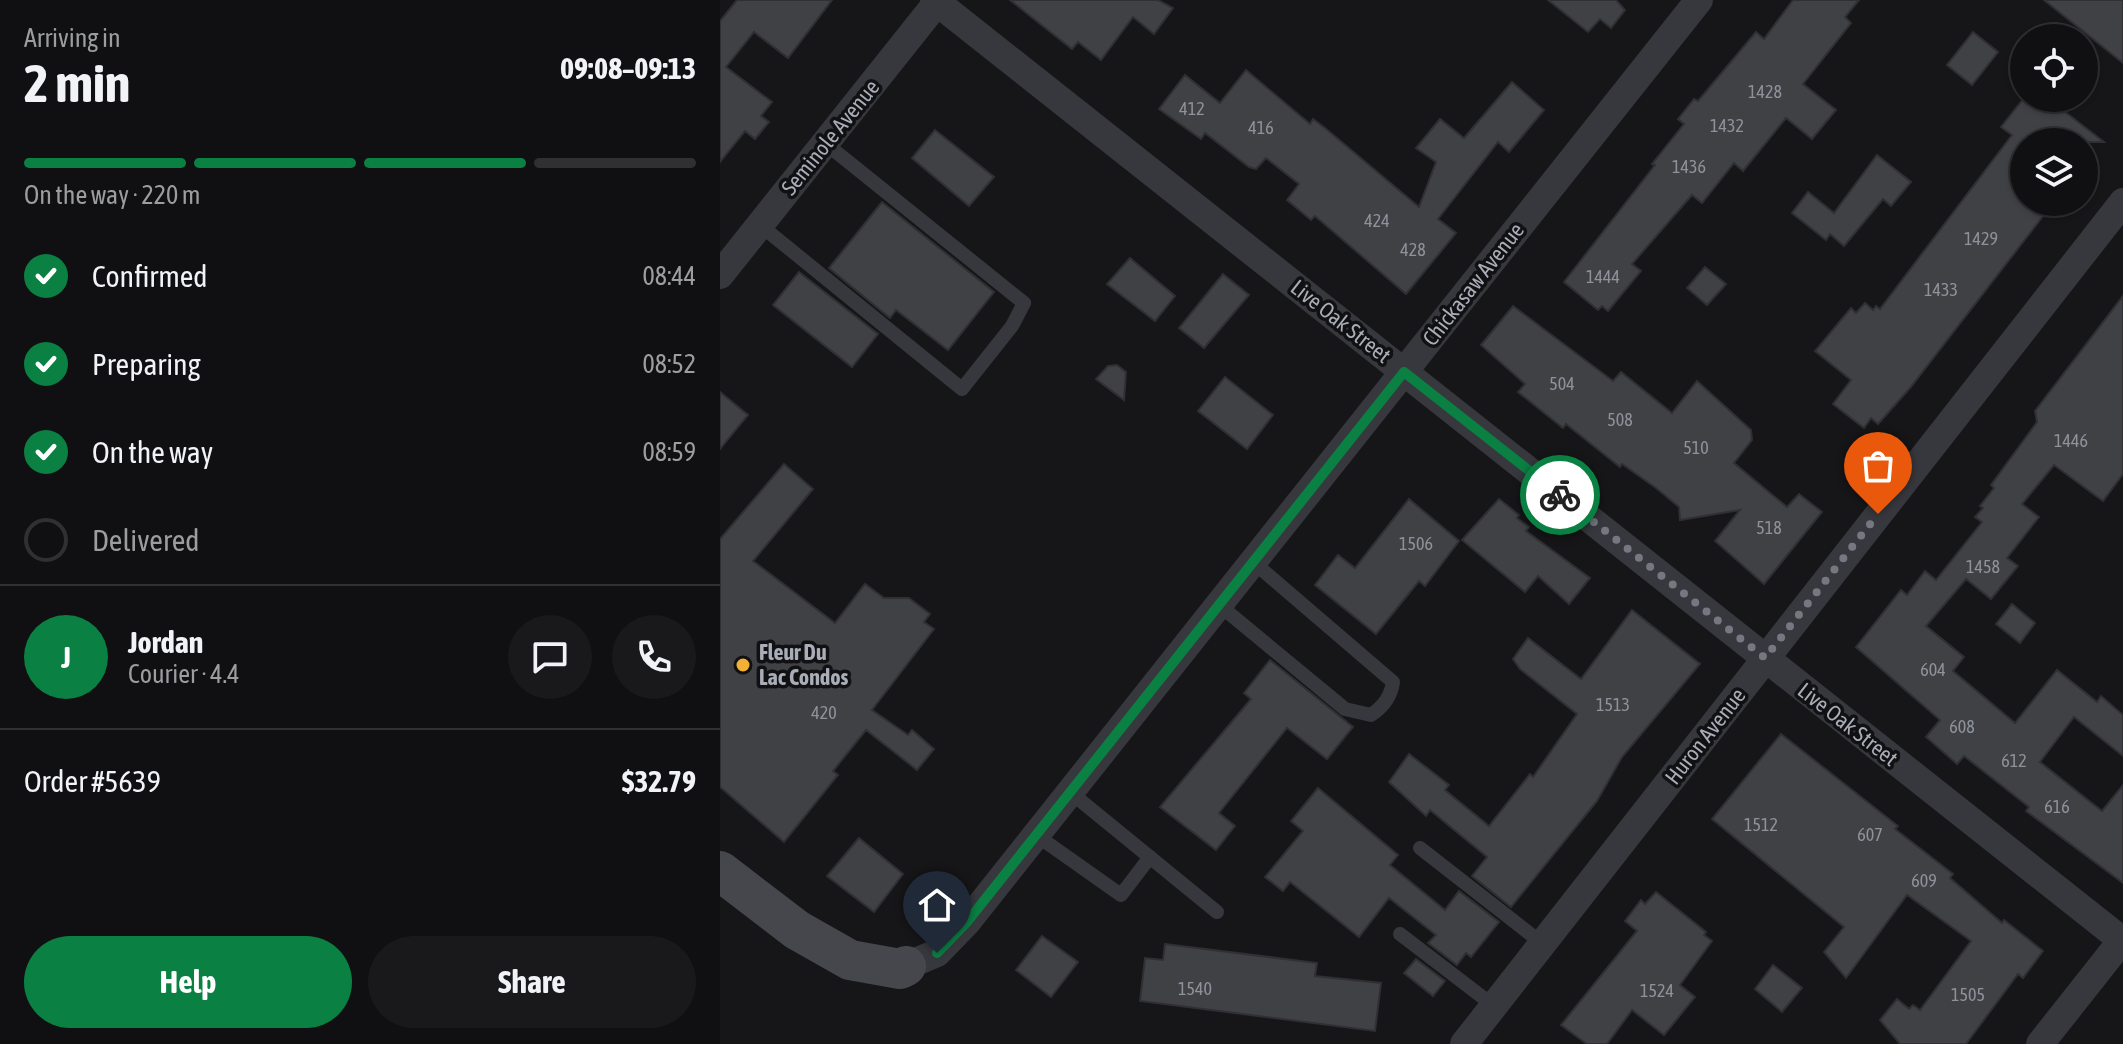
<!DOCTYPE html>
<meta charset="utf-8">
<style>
:root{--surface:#101012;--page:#19191b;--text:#f1f3f6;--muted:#9c9d9f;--line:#303032;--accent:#0b8043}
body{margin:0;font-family:"Asap Condensed",sans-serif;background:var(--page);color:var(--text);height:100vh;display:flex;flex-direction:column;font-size:30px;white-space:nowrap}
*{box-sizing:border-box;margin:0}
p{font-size:26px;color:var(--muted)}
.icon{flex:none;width:44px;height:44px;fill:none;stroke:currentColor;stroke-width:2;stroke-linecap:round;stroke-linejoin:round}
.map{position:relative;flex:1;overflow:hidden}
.details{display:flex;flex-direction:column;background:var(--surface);width:720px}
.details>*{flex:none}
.buttons{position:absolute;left:1290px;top:24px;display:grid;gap:16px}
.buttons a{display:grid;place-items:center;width:88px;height:88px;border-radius:50%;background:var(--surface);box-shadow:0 2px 6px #0004,0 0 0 2px var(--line);font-size:40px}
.pin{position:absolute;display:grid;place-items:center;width:68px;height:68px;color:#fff;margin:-82px -34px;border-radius:50% 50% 50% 0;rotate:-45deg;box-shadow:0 0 8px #0007}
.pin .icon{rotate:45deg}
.courier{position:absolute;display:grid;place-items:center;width:80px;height:80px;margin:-40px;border:6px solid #0b8043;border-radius:50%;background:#fff;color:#222;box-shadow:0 2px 10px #0007}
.summary em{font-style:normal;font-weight:700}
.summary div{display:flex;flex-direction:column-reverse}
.summary{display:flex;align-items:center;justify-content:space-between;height:136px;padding:0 24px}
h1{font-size:52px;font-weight:700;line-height:60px}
.bar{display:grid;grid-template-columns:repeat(4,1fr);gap:12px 8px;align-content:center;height:96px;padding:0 24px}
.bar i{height:10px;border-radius:6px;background:var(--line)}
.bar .selected{background:var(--accent)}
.bar p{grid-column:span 4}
.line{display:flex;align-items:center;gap:20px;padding:0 24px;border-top:2px solid var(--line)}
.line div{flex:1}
.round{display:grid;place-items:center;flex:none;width:84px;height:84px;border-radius:42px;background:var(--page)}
ol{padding:0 24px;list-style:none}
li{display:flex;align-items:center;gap:24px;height:88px}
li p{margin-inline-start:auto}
li .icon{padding:8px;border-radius:50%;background:var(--accent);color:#fff;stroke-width:4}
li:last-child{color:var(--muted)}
li i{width:44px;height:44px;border:4px solid var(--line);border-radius:50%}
.action{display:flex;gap:16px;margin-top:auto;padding:16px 24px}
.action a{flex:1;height:92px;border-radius:48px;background:var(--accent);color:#fff;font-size:32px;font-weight:700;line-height:92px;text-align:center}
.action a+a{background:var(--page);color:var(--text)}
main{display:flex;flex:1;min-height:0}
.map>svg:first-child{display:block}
.building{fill:#404145;stroke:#303034;stroke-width:2}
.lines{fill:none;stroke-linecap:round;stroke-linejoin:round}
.lane{stroke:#37383d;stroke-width:14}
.street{stroke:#37383d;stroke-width:28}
.secondary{stroke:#45474d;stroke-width:40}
.done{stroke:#757880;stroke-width:8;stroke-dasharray:0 14.4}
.route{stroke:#0b8043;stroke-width:10}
.poi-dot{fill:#f2b134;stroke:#111113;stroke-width:3}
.labels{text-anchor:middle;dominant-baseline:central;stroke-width:7;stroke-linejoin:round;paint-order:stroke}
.number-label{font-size:18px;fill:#8e929b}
.street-label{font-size:22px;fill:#a8adb8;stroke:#111113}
.poi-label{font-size:22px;font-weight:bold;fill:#a8adb8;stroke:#111113;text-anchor:start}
</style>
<main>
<section class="details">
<div class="summary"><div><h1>2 min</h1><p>Arriving in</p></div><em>09:08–09:13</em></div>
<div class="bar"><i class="selected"></i><i class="selected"></i><i class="selected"></i><i></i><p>On the way · 220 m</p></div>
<ol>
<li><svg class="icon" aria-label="check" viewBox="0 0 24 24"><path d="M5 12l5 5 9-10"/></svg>Confirmed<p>08:44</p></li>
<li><svg class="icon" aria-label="check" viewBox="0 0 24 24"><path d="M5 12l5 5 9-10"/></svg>Preparing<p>08:52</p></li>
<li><svg class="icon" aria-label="check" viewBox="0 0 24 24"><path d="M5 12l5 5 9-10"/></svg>On the way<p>08:59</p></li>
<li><i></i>Delivered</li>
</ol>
<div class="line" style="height:144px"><b class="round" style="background:var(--accent);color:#fff">J</b><div><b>Jordan</b><p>Courier · 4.4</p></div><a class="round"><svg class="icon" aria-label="chat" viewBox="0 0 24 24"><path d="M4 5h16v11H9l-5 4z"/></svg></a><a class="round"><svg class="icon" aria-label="phone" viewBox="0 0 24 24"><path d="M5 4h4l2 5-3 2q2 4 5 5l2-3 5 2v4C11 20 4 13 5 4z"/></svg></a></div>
<div class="line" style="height:104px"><div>Order #5639</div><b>$32.79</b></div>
<div class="action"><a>Help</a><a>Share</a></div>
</section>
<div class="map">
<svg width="1403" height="1044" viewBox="0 0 1403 1044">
<rect width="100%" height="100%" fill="#161618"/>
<g class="building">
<polygon points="17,0 112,0 68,58 34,32 6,67 52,102 41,116 49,122 35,139 25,131 0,162 0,21"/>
<polygon points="290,0 438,0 453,8 434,34 413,17 381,60 358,42 352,49"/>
<polygon points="828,0 896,0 905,10 891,28 880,19 868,32"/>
<polygon points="1073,0 1139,0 1125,17 1131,23 1083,84 1116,110 1092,139 1066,118 1023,171 1014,163 982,203 972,195 912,264 921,271 888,311 882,306 878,310 844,282 935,165 932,164 964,124 958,119 974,99 978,101 1036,32 1044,39"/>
<polygon points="1324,0 1403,0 1403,63"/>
<polygon points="1253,32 1278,52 1252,85 1227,65"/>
<polygon points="526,70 590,124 593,119 605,128 699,207 716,162 696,148 720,119 744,138 792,82 824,110 789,152 778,142 718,219 736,233 686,294 595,216 591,220 567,200 579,184 546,158 536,169 529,167 485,133 481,139 439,109 465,75 500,103"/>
<polygon points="1304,98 1327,98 1384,142 1304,142 1304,202 1334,202 1190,388 1158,424 1151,418 1144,428 1113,404 1131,380 1095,351 1131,308 1136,313 1145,303 1153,310 1156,306 1160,309 1292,135 1281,127"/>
<polygon points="215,130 274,177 249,206 192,158"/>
<polygon points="1157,155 1191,182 1171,206 1163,199 1124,246 1110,234 1106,240 1072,213 1088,192 1114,213"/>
<polygon points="162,202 274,292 228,350 176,310 170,318 109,268"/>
<polygon points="410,258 455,296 435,321 387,284"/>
<polygon points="985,267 1006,284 987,305 967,288"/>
<polygon points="79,272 158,334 132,367 53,305"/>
<polygon points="503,274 529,295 484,348 459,328"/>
<polygon points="1403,296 1403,474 1383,501 1334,465 1302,504 1319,517 1287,558 1298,566 1271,599 1246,579 1206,626 1244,657 1233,671 1295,723 1337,670 1377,702 1381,696 1403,715 1403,756 1354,717 1320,762 1382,811 1403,785 1403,883 1306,811 1309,807 1244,756 1237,764 1206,737 1220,720 1136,647 1181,590 1187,595 1205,571 1216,580 1262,522 1255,517 1263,508 1260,506 1274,488 1271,485 1317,422 1315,411"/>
<polygon points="793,306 893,381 901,372 952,413 977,381 1031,430 1032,440 1014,463 1067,507 1079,494 1102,512 1044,584 995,541 1020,510 960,520 959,507 936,488 902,464 900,467 846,424 843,428 798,392 805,384 761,345"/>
<polygon points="397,365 406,372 404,400 376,379 388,366"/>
<polygon points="505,377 553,415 527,449 478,411"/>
<polygon points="0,392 28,415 0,449"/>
<polygon points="64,464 93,489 33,561 115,623 145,584 164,598 189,598 210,614 204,622 214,629 152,710 188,735 192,730 214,749 197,770 146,730 113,771 118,775 64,842 0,787 0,539"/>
<polygon points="689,499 739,541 705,586 699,581 656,634 595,585 618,555 635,568"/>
<polygon points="779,499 799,515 797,518 809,527 806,531 870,578 849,604 818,576 805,592 742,540"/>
<polygon points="1292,604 1315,623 1300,643 1276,624"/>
<polygon points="912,610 980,664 902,757 877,801 791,907 752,876 767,857 710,810 706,816 669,782 689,754 729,785 725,790 769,826 810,774 813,777 857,714 800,669 793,659 808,638 861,679"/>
<polygon points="550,660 633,727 607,759 567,728 499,813 515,826 496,850 440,807 531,699 524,693"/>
<polygon points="1061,734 1178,826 1175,829 1233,874 1230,878 1282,923 1284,920 1323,951 1303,978 1298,974 1246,1044 1180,1044 1160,1020 1177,999 1189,1009 1193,1005 1200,1010 1251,941 1187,895 1126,978 1104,952 1124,927 992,819"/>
<polygon points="598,788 678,855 670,865 725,910 739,891 779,922 751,957 746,953 737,965 708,943 716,935 669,898 639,937 570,882 563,891 545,877 583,831 571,821"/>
<polygon points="139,838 183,874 154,912 107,876"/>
<polygon points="936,892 986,932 984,935 992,941 960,985 975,997 944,1035 912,1010 887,1044 867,1044 841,1025 917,931 905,921 921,900 925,904"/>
<polygon points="322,936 358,962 331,997 296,970"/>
<polygon points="445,944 597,963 595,976 661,983 655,1031 420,1001 425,958 443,960"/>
<polygon points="696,959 725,981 713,996 684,973"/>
<polygon points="1053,965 1082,988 1062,1012 1035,989"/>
</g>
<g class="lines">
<g class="lane">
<polyline points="40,225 242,389 292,326 304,303 105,143"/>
<path d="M498 604 625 709 651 715C663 707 671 697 673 682L532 561"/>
<polyline points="350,792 497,912"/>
<polyline points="316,835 401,895 430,857"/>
<polyline points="700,848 823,944"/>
<polyline points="680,934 774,1006"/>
</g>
<g class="street">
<polyline points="214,0 1403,941"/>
<polyline points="0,275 219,0"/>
<polyline points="186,966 217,953 247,922 979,0"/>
<polyline points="744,1044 1403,202"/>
<polyline points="1320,1044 1403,939"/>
</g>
<polyline class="secondary" points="0,871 77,930 130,960 180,969 186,966"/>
</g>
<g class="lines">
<polyline class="done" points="840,495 1045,658 1158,514"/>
<polyline class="route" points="217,953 247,922 684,372 840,495"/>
</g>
<circle class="poi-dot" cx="23" cy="665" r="8"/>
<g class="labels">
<g class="number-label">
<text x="1045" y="91">1428</text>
<text x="472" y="108">412</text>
<text x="1007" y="125">1432</text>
<text x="541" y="127">416</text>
<text x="969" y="166">1436</text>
<text x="657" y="220">424</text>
<text x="1261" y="238">1429</text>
<text x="693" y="249">428</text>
<text x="883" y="276">1444</text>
<text x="1221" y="289">1433</text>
<text x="842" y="383">504</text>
<text x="900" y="419">508</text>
<text x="1351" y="440">1446</text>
<text x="976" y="447">510</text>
<text x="1049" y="527">518</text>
<text x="696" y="543">1506</text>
<text x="1263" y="566">1458</text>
<text x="1213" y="669">604</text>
<text x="893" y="704">1513</text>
<text x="104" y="712">420</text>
<text x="1242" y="726">608</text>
<text x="1294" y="760">612</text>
<text x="1337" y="806">616</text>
<text x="1041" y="824">1512</text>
<text x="1150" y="834">607</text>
<text x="1204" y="880">609</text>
<text x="475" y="988">1540</text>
<text x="937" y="990">1524</text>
<text x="1248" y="994">1505</text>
</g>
<g class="street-label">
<text transform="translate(110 137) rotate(-51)">Seminole Avenue</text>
<text transform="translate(753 284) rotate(-52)">Chickasaw Avenue</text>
<text transform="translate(621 321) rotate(38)">Live Oak Street</text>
<text transform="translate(1128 724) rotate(38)">Live Oak Street</text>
<text transform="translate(985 736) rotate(-52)">Huron Avenue</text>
</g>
<g class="poi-label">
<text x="39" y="652">Fleur Du<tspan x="39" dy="25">Lac Condos</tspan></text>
</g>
</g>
</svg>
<div class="buttons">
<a><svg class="icon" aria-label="locate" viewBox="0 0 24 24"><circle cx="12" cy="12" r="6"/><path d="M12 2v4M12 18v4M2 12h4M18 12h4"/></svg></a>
<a><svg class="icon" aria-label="layers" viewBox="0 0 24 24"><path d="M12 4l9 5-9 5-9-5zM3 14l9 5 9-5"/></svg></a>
</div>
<div class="pin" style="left:1158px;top:514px;background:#ea580c"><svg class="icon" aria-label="bag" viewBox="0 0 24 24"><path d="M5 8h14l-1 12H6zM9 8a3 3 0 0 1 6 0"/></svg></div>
<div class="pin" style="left:217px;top:953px;background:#1f2937"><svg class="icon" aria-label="home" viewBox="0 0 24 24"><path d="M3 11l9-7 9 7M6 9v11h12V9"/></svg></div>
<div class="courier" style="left:840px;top:495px"><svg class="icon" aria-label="bike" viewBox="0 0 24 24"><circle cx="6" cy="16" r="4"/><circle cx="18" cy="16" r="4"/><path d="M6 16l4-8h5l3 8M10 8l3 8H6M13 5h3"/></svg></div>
</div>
</main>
